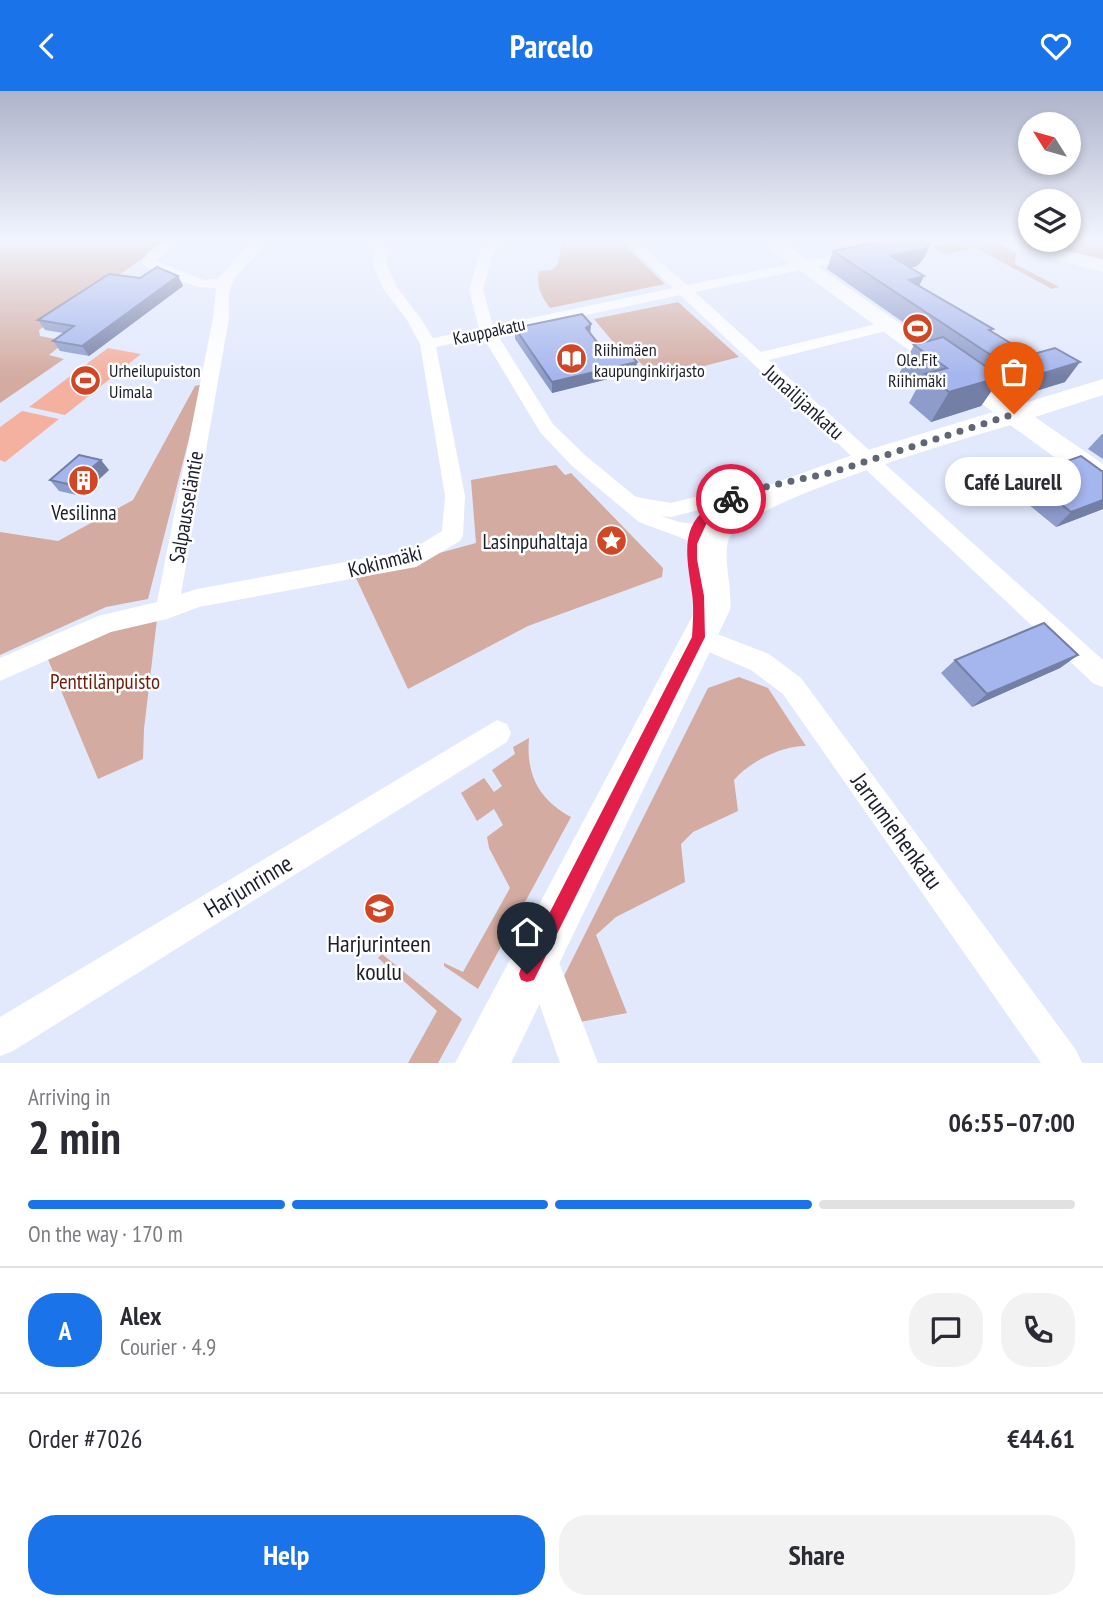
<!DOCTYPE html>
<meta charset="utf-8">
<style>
:root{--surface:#fff;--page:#f2f2f3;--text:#2b2b33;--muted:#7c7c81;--line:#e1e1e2;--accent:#1a73e8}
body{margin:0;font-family:"PT Sans Narrow",sans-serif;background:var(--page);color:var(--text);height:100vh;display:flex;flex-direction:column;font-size:26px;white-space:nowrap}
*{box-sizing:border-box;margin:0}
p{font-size:23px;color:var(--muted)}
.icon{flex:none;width:38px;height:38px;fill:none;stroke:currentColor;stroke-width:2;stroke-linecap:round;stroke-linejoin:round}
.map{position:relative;height:972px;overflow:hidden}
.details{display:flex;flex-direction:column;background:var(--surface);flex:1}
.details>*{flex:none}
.needle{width:46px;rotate:307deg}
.controls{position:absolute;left:1018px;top:21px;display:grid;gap:14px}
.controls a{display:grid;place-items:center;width:63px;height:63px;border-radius:50%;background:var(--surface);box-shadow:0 4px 10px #0003;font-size:35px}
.pin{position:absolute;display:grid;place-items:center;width:60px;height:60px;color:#fff;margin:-72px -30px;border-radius:50% 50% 50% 0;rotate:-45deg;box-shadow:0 0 7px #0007}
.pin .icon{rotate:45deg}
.courier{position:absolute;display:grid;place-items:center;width:70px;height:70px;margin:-35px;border:5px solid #e11d48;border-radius:50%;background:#fff;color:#222;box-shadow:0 2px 9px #0007}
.bubble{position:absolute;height:49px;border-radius:24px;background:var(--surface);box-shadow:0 4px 10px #0003;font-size:23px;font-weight:800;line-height:49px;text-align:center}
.head em{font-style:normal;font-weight:800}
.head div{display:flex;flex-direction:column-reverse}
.head{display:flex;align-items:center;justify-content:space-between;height:119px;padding:0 28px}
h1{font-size:46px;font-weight:800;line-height:52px}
.bar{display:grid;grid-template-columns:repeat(4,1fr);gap:10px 7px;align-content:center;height:84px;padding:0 28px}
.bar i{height:9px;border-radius:5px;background:var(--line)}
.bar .on{background:var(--accent)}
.bar p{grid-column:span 4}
.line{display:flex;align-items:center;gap:18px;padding:0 28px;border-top:2px solid var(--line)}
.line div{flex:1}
.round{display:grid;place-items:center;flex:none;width:74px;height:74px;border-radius:28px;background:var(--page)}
.button{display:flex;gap:14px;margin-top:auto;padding:14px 28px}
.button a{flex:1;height:80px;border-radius:28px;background:var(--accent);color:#fff;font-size:28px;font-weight:800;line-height:80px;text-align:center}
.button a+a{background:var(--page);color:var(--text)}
header{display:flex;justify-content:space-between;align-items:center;height:91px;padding:0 28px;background:var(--accent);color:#fff;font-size:32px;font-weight:800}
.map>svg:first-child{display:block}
.green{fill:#d3aba1}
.water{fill:#f4b1a0}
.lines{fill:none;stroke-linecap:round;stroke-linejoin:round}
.street{fill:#fff;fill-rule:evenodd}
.secondary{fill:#fff;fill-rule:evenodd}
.wall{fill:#8e9ccc}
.shaded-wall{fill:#747fa6}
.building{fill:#a5b5ed;stroke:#747fa6;stroke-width:2}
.route{fill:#e11d48}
.done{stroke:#616674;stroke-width:7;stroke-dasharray:0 12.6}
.labels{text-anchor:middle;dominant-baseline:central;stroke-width:5;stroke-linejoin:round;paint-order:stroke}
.far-street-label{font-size:18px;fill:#1c1f2b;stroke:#fff}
.far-poi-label{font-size:18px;fill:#1c1f2b;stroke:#fff;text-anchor:start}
.street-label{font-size:21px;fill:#1c1f2b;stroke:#fff}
.poi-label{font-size:21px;fill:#1c1f2b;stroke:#fff}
.park-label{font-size:21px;fill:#6a1e0a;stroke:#fff}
.near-street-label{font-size:24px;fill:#1c1f2b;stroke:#fff}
.near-poi-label{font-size:24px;fill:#1c1f2b;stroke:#fff}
</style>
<header><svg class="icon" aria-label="back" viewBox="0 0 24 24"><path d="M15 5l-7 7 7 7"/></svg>Parcelo<svg class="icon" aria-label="heart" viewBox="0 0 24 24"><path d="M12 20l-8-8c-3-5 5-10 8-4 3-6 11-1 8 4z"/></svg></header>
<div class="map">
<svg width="1103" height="972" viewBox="0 0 1103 972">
<rect width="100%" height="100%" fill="#e2e9fd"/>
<g class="green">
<polygon points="0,150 168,150 39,239 40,245 66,250 49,264 64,268 0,312"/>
<path d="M562 150H620L665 193 550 217C541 204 536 196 539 180L552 179 558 173Z"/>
<path d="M970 150C988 150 1001 151 1016 162L1015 173 1059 196 1052 198 976 157 946 163 930 156Z"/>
<polygon points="1034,150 1103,150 1103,168 1045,155"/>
<polygon points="678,211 739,266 654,288 633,263 624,264 594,228"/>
<polygon points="203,293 148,508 106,516 0,564 0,441 58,450 133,409 195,295"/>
<polygon points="556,374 565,384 571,382 663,477 662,486 528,535 408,598 355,485 476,452 471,389"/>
<polygon points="157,528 144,638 143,668 98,688 47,566 109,538"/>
<path d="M739 586 768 597 806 655C783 654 749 671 734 689L738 720 693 741 681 753 685 791 616 826 596 844 627 922 580 931 564 885 708 597Z"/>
<path d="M529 647C526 683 538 708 571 726L478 898 444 875V872L463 881 510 797 489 757 487 746 503 734 494 718 477 730 461 702 484 687 494 701 502 695 492 679 515 663 513 656Z"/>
<polygon points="382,863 462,928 438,972 408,972 437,920 378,867"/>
</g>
<g class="water">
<polygon points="108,257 141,263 65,324 29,316"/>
<polygon points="22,320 59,328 5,371 0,369 0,336"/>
</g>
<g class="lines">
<g class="street">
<path d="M165 150H179L156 170 204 189 218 188 251 150H263C247 187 225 173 229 227L181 503 197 498 411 459 442 440 445 405 420 253 407 229 384 199 373 175 374 158 370 150H382L388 158 387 175 398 198 419 225 433 247 479 238 469 199 481 158 492 150H506L494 160 483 199 493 235 673 197 624 150H637L687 194 902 150H925L919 154 695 201 761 261 889 230 894 232 897 235 894 238 769 269 1103 569V596L1094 593 680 204 497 243 553 333 586 365 636 406 671 412 743 394 750 396 753 401 750 406 671 426 661 425 679 431 722 437 725 443 722 449 714 451 687 449 639 431 572 375 540 341 483 246 436 256 465 405 463 444 460 450 416 476 199 516 167 528 111 541 0 590V567L98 525 157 511 213 227 216 197 197 196 144 175 142 172 147 162Z"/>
<polygon points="699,536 769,563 801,587 1076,959 1082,972 1041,972 783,603 751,579 690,553 687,546 690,539"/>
<polygon points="497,629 507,633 511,642 507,651 13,960 0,965 0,926"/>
<polygon points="539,846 551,851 598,972 560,972 522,863 527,851"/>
</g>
<g class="secondary">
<path d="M760 150H781L1018 314 1103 288V304L1035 326 1103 373V397L1093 394 1010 334C958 350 754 408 730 446 721 460 733 500 730 519L511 972H455L696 518 698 504 694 457 703 435 717 419 738 405 858 362 993 321Z"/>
<polygon points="999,150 1026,150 1103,169 1103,181 1001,154"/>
</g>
</g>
<g class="wall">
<polygon points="932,150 924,167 917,175 910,177 919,195 993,238 991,241 1065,291 1026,303 1012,294 999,298 995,295 981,315 931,331 909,312 917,297 899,283 914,254 930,250 827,178 833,160"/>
<polygon points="178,185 183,195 89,265 60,260 53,250 63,242 45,239 38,229 140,187"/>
<polygon points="515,237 590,243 601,256 636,281 552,302 515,248"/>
<polygon points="1102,343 1103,343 1103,368 1088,358"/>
<polygon points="109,379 81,405 59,400 50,389"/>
<polygon points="1025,385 1103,418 1056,436 1012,400"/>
<polygon points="1078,564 1060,577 972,616 941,582 955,569"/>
</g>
<g class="shaded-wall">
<polygon points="932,150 924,167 917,175 883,184 891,165"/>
<polygon points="178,185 183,195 89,265 82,255"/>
<polygon points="924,185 915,204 909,189"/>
<polygon points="591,233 590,244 586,237"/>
<polygon points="637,271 636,281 552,302 552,291"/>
<polygon points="1080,271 1065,291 1026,303 1041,283"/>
<polygon points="1025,274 1012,294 999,298 1012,278"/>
<polygon points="1001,286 981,315 931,331 949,301"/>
<polygon points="101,369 109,379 81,405 72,394"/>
<polygon points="1103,409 1103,418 1056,436 1071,421"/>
<polygon points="1078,564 1060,577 972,616 987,603"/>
</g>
<g class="building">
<polygon points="883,150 932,150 926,157 891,165 924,185 909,189 993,238 989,239 1030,264 1055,257 1080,271 1041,283 1025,274 1012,278 833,160"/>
<polygon points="157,176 178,185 82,255 53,250 74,235 38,229 109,183 140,187"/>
<polygon points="582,223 591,233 586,237 601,256 611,254 615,259 625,257 637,271 552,291 515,237"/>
<polygon points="943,246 1001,286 949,301 925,283 947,277 914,254"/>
<polygon points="79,364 101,369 72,394 50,389"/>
<polygon points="1081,365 1103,381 1103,409 1071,421 1025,385"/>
<polygon points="1044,532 1078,564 987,603 955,569"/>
</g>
<linearGradient id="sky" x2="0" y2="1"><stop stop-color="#adb3cb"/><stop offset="0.52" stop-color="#f2f5fe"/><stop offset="1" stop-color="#f2f5fe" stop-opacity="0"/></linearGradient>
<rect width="1103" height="286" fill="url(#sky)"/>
<path class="route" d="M731 404 736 408 735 410 709 427 697 453V468L704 505 705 546 534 889 527 891 521 889 519 883 521 877 692 546C693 531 694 516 692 502 685 456 678 425 731 404Z"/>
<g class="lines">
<polyline class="done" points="731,408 743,401 833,381 1014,323"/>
</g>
<defs>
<symbol id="stadium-disc" viewBox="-11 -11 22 22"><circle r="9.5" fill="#d14725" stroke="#fff"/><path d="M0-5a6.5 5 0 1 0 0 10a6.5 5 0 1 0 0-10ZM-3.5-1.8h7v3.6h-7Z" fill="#fff"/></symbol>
<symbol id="library-disc" viewBox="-11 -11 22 22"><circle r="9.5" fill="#d14725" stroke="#fff"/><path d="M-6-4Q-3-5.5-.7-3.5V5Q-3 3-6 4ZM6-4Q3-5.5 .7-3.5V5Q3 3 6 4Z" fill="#fff"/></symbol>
<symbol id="building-disc" viewBox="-11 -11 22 22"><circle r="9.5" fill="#d14725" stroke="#fff"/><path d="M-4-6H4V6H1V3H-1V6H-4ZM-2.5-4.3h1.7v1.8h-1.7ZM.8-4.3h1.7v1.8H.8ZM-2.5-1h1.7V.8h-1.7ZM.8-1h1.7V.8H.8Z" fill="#fff"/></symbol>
<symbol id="sight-disc" viewBox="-11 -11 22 22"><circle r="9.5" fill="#d14725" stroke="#fff"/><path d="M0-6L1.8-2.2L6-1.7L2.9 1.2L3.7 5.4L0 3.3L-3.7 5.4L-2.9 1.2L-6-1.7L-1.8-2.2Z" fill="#fff"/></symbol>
<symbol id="school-disc" viewBox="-11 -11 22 22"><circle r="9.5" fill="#d14725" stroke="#fff"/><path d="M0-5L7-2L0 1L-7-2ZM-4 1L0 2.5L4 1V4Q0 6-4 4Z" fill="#fff"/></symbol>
</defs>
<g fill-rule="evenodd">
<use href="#stadium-disc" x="900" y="220" width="35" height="35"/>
<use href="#library-disc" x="554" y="250" width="35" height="35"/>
<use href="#stadium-disc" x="68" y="272" width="35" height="35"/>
<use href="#building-disc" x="66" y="372" width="35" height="35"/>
<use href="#sight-disc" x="594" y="432" width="35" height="35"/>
<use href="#school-disc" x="362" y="800" width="35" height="35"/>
</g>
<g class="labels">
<g class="far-street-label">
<text transform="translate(489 240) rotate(-12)">Kauppakatu</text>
</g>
<g class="far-poi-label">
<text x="594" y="258">Riihimäen<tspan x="594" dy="21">kaupunginkirjasto</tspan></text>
<text x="917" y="268" text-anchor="middle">Ole.Fit<tspan x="917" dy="21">Riihimäki</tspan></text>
<text x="109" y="279">Urheilupuiston<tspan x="109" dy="21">Uimala</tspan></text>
</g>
<g class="street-label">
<text transform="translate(804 311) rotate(42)">Junailijankatu</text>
<text transform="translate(186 416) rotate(-80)">Salpausseläntie</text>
<text transform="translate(385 470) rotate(-14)">Kokinmäki</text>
</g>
<g class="poi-label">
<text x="84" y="421">Vesilinna</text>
<text x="588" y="450" text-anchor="end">Lasinpuhaltaja</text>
</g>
<g class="park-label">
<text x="105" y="590">Penttilänpuisto</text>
</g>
<g class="near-street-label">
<text transform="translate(897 740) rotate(54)">Jarrumiehenkatu</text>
<text transform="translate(248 795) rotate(-31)">Harjunrinne</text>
</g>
<g class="near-poi-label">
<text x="379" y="852">Harjurinteen<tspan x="379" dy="28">koulu</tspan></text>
</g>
</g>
</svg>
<div class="controls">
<a><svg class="needle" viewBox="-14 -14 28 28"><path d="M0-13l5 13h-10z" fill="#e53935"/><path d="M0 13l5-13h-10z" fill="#7c7c81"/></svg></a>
<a><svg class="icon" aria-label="layers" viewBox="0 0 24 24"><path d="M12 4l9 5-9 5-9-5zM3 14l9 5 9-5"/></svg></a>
</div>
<div class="pin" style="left:1014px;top:323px;background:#ea580c"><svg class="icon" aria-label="bag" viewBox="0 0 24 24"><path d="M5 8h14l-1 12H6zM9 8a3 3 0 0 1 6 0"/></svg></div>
<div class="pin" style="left:527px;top:883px;background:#1f2937"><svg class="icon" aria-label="home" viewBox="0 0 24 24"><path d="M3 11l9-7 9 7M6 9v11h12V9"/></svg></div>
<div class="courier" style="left:731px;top:408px"><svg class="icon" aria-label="bike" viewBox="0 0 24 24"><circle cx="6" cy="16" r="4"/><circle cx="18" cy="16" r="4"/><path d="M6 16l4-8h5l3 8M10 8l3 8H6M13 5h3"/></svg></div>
<div class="bubble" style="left:945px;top:366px;width:136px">Café Laurell</div>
</div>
<section class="details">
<div class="head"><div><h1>2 min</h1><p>Arriving in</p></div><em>06:55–07:00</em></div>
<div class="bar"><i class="on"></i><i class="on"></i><i class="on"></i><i></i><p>On the way · 170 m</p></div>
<div class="line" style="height:126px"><b class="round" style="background:var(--accent);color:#fff">A</b><div><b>Alex</b><p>Courier · 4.9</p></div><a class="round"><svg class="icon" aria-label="chat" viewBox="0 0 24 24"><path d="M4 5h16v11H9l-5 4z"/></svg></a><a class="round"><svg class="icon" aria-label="phone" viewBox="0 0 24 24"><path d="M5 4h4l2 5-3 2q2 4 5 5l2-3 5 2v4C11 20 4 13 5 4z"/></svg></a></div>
<div class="line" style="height:91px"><div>Order #7026</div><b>€44.61</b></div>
<div class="button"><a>Help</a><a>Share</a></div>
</section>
